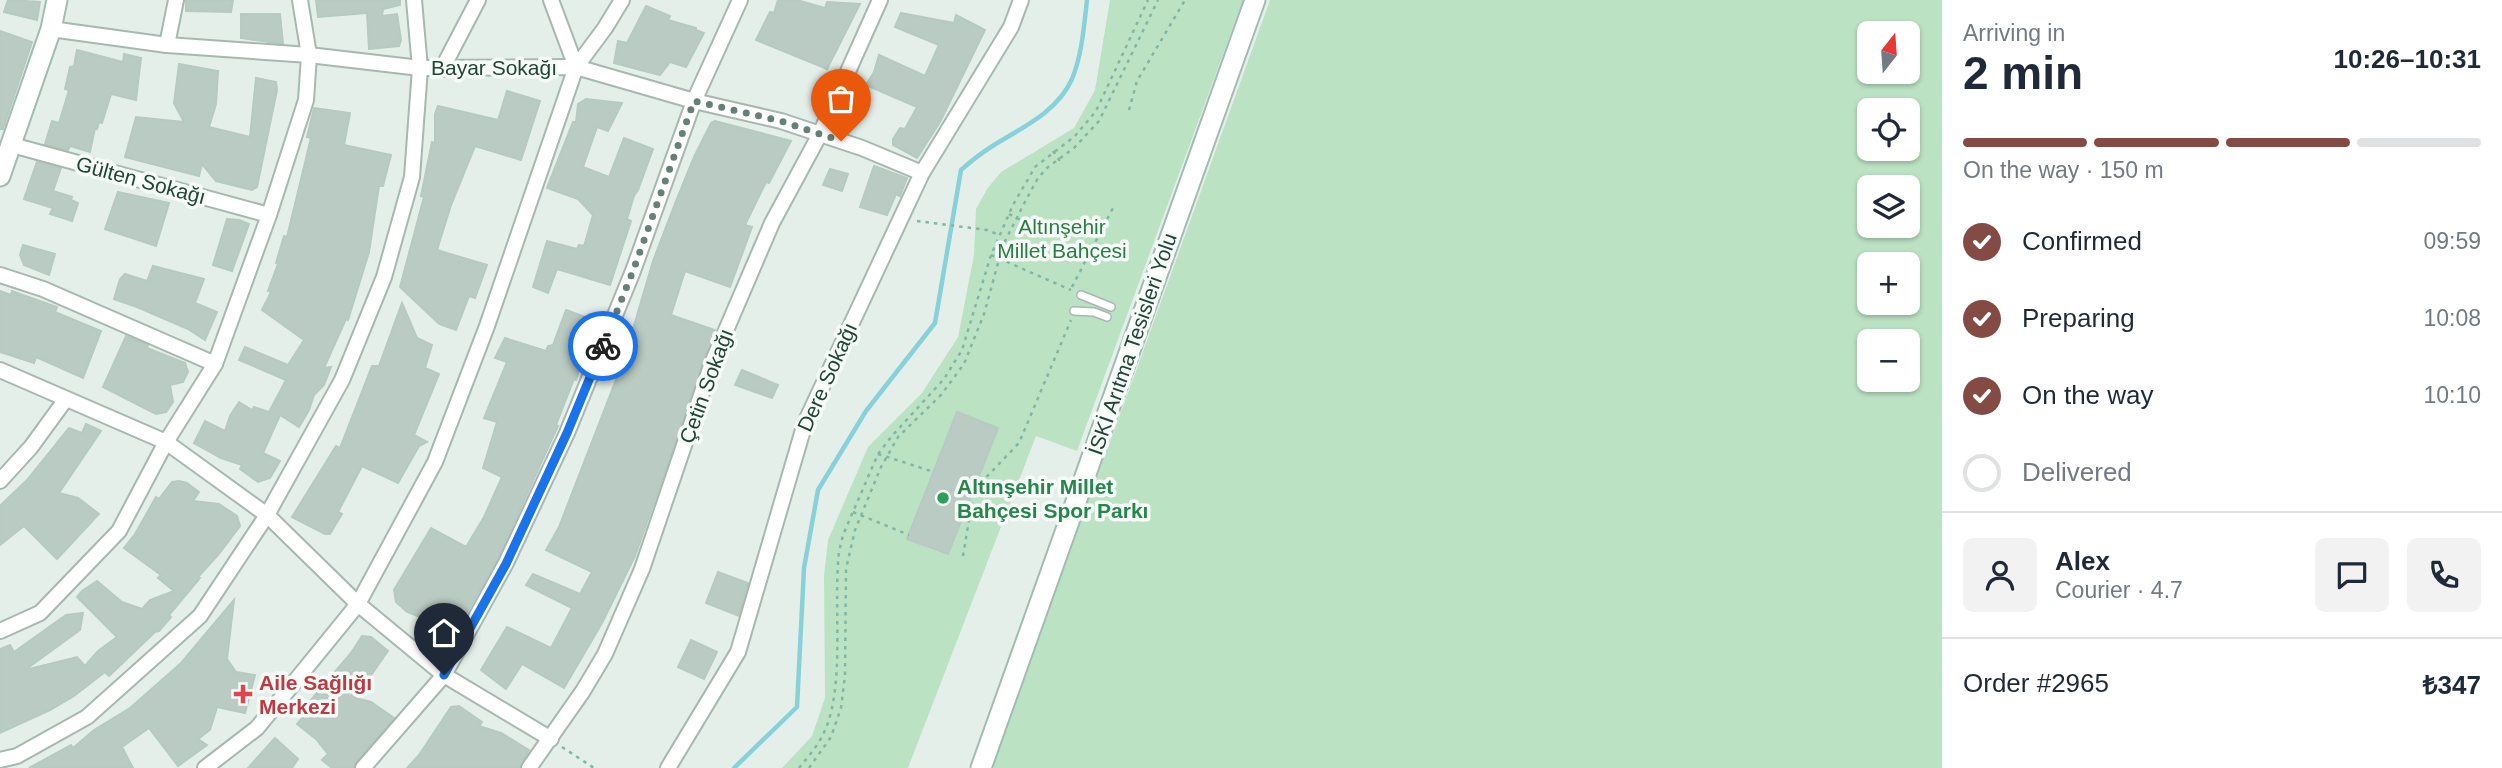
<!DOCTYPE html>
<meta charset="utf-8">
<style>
:root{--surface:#fff;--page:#f2f2f3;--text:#1f2937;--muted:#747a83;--line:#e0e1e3;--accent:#844b44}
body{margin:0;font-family:Helvetica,sans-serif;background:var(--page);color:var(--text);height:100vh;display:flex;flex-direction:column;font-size:26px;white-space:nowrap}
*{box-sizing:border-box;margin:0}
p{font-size:23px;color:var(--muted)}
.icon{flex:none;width:38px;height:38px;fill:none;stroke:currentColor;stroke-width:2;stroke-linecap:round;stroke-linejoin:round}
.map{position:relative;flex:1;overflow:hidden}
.details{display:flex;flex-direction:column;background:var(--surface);width:560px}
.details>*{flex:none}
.needle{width:46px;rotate:17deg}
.fabs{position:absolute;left:1857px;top:21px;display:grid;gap:14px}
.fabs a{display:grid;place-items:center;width:63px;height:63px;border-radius:10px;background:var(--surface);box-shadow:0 2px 5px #0004;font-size:35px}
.pin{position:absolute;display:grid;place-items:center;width:60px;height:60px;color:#fff;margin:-72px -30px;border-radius:50% 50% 50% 0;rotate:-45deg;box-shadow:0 0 7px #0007}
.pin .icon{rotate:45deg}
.courier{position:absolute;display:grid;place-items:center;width:70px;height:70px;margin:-35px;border:5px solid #1a73e8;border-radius:50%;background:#fff;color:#222;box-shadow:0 2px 9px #0007}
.head em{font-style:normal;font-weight:700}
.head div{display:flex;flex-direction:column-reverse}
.head{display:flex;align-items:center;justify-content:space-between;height:119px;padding:0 21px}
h1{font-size:46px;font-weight:700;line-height:52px}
.bar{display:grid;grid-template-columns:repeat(4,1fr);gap:10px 7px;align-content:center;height:84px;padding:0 21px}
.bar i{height:9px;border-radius:5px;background:var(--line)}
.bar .current{background:var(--accent)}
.bar p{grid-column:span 4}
.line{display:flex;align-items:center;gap:18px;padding:0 21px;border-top:2px solid var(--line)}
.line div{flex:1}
.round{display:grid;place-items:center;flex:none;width:74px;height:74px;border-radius:10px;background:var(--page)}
ol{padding:0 21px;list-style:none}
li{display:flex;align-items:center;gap:21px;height:77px}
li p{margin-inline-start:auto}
li .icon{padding:7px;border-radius:50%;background:var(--accent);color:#fff;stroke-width:4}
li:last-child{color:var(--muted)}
li i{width:38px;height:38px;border:4px solid var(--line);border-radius:50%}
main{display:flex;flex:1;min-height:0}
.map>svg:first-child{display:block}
.green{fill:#bce2c4;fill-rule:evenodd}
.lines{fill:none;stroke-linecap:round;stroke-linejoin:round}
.stream{stroke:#88d1d9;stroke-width:4.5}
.building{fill:#bacbc3;stroke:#b6cac1;stroke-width:2}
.lane-casing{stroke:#a7b8b1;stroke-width:10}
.street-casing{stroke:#a7b8b1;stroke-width:18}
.secondary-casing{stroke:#a2bcb2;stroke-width:23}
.path{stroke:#82b6a3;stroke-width:2.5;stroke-dasharray:3.5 5;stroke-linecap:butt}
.lane{stroke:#fff;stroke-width:7}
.street{stroke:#fff;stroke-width:14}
.secondary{stroke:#fff;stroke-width:19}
.done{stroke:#668077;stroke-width:7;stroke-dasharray:0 12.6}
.route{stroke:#1a73e8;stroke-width:9}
.leisure-dot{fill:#2e9e5b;stroke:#f6fbf8;stroke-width:2.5}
.health-dot{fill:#e0444e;stroke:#f6fbf8;stroke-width:2.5}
.labels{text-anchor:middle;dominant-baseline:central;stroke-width:7;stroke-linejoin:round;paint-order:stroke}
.street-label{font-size:21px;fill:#224439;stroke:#f6fbf8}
.park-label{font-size:21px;fill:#277f44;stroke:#f6fbf8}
.leisure-label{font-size:21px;font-weight:bold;fill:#27864d;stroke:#f6fbf8;text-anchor:start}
.health-label{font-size:21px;font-weight:bold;fill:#be3a42;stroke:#f6fbf8;text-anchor:start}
</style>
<main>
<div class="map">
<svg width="1942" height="768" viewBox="0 0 1942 768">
<rect width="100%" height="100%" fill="#e5efea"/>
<g class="green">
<polygon points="1110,0 1243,0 1077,451 1036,436 908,768 782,768 812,736 825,698 824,576 828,540 868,447 922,393 958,337 974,255 976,209 987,189 1001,172 1074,128 1095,90"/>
<path d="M1270 0H1942V768H989L1128 393ZM1869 33H1908V72H1869ZM1869 110H1908V149H1869ZM1869 187H1908V226H1869ZM1869 264H1908V303H1869ZM1869 341H1908V380H1869Z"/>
</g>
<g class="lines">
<path class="stream" d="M734 768 797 707 804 568 818 490 866 411 935 323 961 170C970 162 980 154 991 147 1019 129 1057 113 1072 79 1082 55 1084 26 1087 0"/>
</g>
<g class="building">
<polygon points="8,0 40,2 37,20 4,12"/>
<polygon points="186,0 233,0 231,12 186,11"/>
<polygon points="316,0 400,0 400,5 383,9 382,16 397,14 401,40 399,46 369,49 367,13 318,17"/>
<polygon points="778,0 797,0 825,8 827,2 860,4 827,69 756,40 770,12 774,13"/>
<polygon points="646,6 670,16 668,20 696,28 696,30 704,33 686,67 670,62 660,75 614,63 618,41 627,43"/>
<polygon points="901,13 954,23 956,15 985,30 940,122 917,158 893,145 893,139 900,128 905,129 917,107 866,85 874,72 879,55 925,76 939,45 895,27"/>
<polygon points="241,14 280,14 283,44 241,38"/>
<polygon points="0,31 32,42 3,129 0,129"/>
<polygon points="77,50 123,62 124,54 141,58 136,100 111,94 102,123 99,122 97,129 95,128 90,152 70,146 68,150 45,144 52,121 59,123 69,90 65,89 70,67 74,66"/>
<polygon points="179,64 218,71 216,104 209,127 250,137 256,78 276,82 277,90 257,187 252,190 216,181 202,164 199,176 125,157 136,117 184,122 174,103"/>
<polygon points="507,91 540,101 521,160 475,146 451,205 437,250 487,265 475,298 469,296 456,330 439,324 400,287 424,197 421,196 432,142 435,143 435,114 438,106 498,120"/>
<polygon points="586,99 622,103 608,131 597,127 583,167 609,177 624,138 653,149 638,190 634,196 627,219 631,221 610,285 557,269 548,293 533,287 547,241 577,249 579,245 584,246 593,215 578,199 547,188 573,122 576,122 578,104"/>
<polygon points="314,108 350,113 344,145 391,155 383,186 379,186 369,252 348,320 346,319 324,368 331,367 324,385 314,395 309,410 299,427 280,415 263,453 280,461 270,478 258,482 240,469 242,465 221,458 194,443 205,421 225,431 230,416 239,402 252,410 254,407 269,412 286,380 239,360 245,347 288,365 304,340 262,310 271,292 268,291 278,264 276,263 284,236 287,237 311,138 307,137"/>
<polygon points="715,121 791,141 769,183 766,182 745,225 752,227 730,287 685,271 671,315 715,330 635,556 602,623 564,688 522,664 506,689 481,670 507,627 551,648 572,608 526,585 533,574 580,594 592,572 546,550 559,527 619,372 620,373 653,261 676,201 694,157 711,123"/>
<polygon points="37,162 61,168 53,191 72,197 71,200 78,203 72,221 50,214 53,208 24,199"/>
<polygon points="874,166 907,178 900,196 896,194 887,215 860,207"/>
<polygon points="830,169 848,174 842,191 823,185"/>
<polygon points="118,192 169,203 156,246 105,229"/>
<polygon points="227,219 239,220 249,224 232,271 213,265"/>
<polygon points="23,245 55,254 49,275 24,265 20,255"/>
<polygon points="153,266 204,279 195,303 217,312 205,340 188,329 137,307 114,299 120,279 125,274 147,281"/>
<polygon points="0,291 11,295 12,291 57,307 55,312 101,331 83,378 36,357 34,363 0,352"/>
<polygon points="402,303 417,338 432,345 425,368 439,374 414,435 427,442 419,446 398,483 362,466 338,512 342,514 330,534 325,534 292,517 336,446 340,448 372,366 379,366"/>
<polygon points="566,310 594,320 576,380 574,379 556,425 558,426 497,560 443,654 421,633 425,619 407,612 396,602 394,590 431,528 466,547 484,517 502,477 483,468 497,422 484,418 507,362 495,358 505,338 546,351 548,346 553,345"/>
<polygon points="126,336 148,345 147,348 185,363 188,372 183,382 170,385 173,402 166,412 156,414 103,387"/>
<polygon points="742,370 778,385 772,398 735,385"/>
<polygon points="957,412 998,428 948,554 907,539"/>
<polygon points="86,424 101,431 59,493 78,498 99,514 57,559 24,526 0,545 0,506 28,479 69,428 82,433"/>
<polygon points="179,481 187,483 199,492 193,501 219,504 237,516 240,526 218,555 198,577 200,578 169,615 171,617 159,631 155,632 109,676 105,672 74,696 50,710 0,733 0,649 10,645 14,652 66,615 83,613 80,630 25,670 77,657 85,666 98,651 117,637 77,597 82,591 97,581 122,602 142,609 150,600 174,591 158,578 161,575 124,548 135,534 156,497 159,499 172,482"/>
<polygon points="718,572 748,583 739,616 706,603"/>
<polygon points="234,600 227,659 236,672 255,675 245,713 217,707 210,730 198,739 207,745 178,766 149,728 122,747 133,768 29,768 71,745 73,748 94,730 130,708 181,663"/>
<polygon points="362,636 371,637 388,651 355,698 371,702 394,718 356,762 353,768 332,768 322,760 328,754 316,739 297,724 308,711 304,708 351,653"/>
<polygon points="691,640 717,652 704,679 678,667"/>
<polygon points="459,706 482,722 479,726 501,733 529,750 519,768 407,768 419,755 451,707"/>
<polygon points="275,738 298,759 292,768 248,768"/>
</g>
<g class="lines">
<defs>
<g id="lane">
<polyline points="1081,295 1111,307"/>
<polyline points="1074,311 1094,312 1107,317"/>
</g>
<g id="street">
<polyline points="551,0 576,67"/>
<polyline points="51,29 167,45 309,55 420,68 576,67 694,101 781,121 862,148 922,173"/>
<polyline points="167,45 176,0"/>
<polyline points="442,69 478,0"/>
<polyline points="12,145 269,215"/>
<polyline points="0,275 43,289 215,364"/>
<polyline points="0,370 166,442 267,515 358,604 444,675 551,739"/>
<polyline points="0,481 31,447 66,399"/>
<polyline points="0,631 40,613 119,531 166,442 215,364 269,215 306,100 309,55 300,0"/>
<polyline points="0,760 17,756 87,717 200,616 267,515 342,380 384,277 412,177 420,68 414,0"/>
<polyline points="205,768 257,728 358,604 435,462 487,326 576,67 605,28 622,0"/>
<polyline points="363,768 444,675 506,563 567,433 633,271 694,101 740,0"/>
<polyline points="529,768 583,691 605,654 642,569 712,363 772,223 820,134 880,0"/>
<polyline points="668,768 738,652 805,423 922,173 1011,27 1021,0"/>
</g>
<g id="secondary">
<polyline points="0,176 51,29 57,0"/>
<polyline points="981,768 1255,0"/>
</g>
</defs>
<use href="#lane" class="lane-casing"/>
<use href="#street" class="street-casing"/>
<use href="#secondary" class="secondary-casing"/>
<g class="path">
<polyline points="1129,110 1137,81 1185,0"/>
<polyline points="1053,151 1062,164"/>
<polyline points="1009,214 1023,221"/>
<polyline points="917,221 987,230 999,235"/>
<polyline points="991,255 1071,290"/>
<polyline points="1072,287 1114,206"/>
<polyline points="878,454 934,472"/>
<polyline points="853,512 909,535"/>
<polyline points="963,556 974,490 1019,443 1071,320"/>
<polyline points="562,747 594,768"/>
<path d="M799 768C809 756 820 743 826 728 845 680 833 605 839 552L843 535 878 454 891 437 944 379 962 350 991 255 1013 205 1035 167 1075 136 1096 111 1148 0"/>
<polyline points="809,768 831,737 841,708 845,675 846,569 855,530 881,467 898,437 941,395 964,364 984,314 1003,245 1026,200 1038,178 1048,167 1074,148 1099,121 1158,0"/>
</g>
<use href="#lane" class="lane"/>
<use href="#street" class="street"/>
<use href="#secondary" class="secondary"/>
</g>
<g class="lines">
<polyline class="done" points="603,346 633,271 694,101 781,121 841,141"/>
<polyline class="route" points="444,675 506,564 567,433 603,346"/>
</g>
<circle class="leisure-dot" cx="943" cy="498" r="7"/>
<path class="health-dot" d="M239.5 683.5h7v7h7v7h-7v7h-7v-7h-7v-7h7z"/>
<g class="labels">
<g class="street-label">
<text x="494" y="67">Bayar Sokağı</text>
<text transform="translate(141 180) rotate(15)">Gülten Sokağı</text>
<text transform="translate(1132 344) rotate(-71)">İSKİ Arıtma Tesisleri Yolu</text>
<text transform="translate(827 377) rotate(-66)">Dere Sokağı</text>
<text transform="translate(706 386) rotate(-70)">Çetin Sokağı</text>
</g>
<g class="park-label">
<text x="1062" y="226">Altınşehir<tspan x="1062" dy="24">Millet Bahçesi</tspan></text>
</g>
<g class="leisure-label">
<text x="957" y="486">Altınşehir Millet<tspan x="957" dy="24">Bahçesi Spor Parkı</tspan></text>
</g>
<g class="health-label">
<text x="259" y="682">Aile Sağlığı<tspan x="259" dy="24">Merkezi</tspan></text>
</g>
</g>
</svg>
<div class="fabs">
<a><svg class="needle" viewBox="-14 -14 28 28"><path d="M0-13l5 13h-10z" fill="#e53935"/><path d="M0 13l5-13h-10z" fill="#747a83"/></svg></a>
<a><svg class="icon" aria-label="locate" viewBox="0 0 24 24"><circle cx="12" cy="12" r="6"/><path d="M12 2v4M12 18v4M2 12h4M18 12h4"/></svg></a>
<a><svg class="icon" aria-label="layers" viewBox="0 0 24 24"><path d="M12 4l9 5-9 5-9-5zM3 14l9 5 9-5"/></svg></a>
<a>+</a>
<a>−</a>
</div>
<div class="pin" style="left:841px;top:141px;background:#ea580c"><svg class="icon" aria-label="bag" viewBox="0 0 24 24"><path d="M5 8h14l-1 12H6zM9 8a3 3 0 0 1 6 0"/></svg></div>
<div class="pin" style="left:444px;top:675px;background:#1f2937"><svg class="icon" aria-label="home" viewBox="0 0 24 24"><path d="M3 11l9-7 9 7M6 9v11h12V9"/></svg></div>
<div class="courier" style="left:603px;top:346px"><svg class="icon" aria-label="bike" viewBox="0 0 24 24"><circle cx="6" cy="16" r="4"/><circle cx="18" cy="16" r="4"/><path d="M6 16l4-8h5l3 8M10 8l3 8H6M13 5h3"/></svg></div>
</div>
<section class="details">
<div class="head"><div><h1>2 min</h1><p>Arriving in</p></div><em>10:26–10:31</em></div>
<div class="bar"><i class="current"></i><i class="current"></i><i class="current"></i><i></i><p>On the way · 150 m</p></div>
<ol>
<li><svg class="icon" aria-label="check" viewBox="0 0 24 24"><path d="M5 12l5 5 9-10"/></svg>Confirmed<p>09:59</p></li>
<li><svg class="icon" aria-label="check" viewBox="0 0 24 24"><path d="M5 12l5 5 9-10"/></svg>Preparing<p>10:08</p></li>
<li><svg class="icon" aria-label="check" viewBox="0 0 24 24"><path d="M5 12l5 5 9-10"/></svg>On the way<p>10:10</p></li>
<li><i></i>Delivered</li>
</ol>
<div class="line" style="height:126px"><a class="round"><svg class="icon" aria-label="person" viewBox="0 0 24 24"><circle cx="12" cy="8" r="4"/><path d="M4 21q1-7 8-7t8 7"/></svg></a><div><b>Alex</b><p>Courier · 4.7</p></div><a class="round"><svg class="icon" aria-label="chat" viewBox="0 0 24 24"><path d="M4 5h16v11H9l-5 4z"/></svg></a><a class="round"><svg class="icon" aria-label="phone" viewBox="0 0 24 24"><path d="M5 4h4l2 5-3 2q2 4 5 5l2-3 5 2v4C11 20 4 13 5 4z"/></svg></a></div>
<div class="line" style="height:91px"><div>Order #2965</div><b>₺347</b></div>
</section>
</main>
